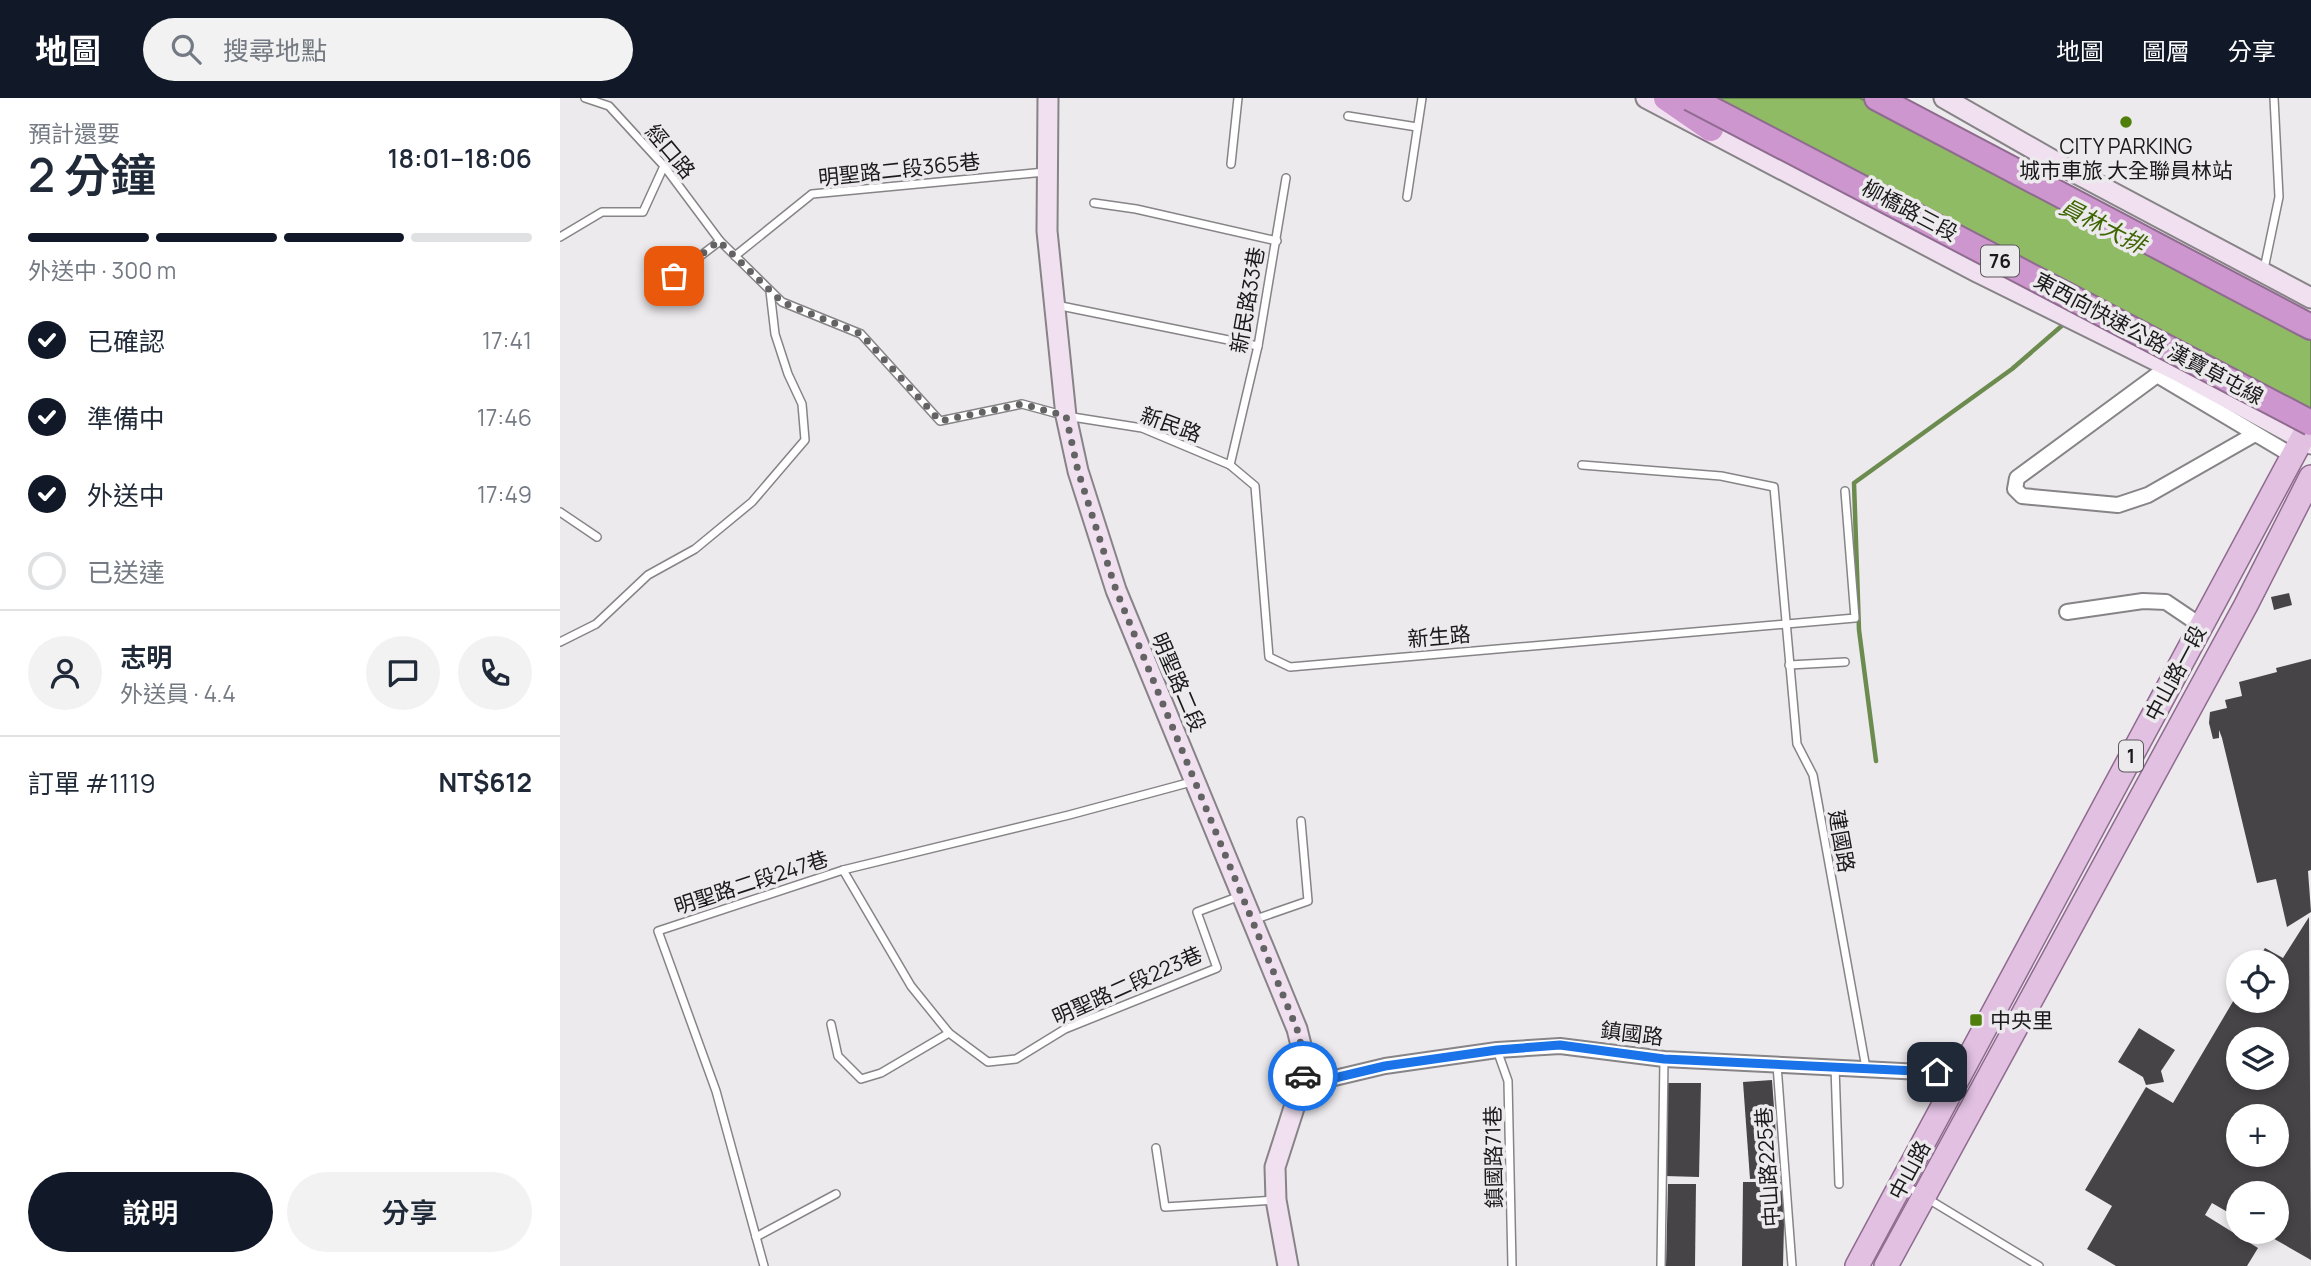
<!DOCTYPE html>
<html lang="zh-TW">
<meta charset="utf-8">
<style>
:root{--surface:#fff;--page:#f2f2f3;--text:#1f2937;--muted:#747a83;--line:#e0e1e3;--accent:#111827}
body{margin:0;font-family:Manrope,"Noto Sans TC",sans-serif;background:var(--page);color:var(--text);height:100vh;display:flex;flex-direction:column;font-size:26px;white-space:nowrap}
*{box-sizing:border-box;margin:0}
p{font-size:23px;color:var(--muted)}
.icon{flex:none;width:38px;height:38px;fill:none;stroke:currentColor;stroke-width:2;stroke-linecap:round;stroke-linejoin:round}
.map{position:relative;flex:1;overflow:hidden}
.details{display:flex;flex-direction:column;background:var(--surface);width:560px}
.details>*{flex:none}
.controls{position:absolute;left:1666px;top:852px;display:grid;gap:14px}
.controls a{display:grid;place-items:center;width:63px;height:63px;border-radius:50%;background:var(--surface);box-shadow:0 4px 10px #0003;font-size:35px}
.pin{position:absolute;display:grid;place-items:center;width:60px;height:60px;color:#fff;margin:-30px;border-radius:14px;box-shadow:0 4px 10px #0006}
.courier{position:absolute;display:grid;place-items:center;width:70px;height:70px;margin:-35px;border:5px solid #1a73e8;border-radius:50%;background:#fff;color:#222;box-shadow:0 2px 9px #0007}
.headline em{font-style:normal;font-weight:600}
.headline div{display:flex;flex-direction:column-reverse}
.headline{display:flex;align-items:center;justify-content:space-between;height:119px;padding:0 28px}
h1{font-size:46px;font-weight:600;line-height:52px}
.bar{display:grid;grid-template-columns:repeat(4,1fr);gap:10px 7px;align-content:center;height:84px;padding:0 28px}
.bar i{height:9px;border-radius:5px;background:var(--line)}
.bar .active{background:var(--accent)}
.bar p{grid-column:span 4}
.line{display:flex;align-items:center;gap:18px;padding:0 28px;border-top:2px solid var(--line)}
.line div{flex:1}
.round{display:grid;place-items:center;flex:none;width:74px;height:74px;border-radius:37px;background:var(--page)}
ol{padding:0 28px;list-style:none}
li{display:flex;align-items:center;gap:21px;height:77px}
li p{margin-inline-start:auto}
li .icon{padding:7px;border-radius:50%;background:var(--accent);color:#fff;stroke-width:4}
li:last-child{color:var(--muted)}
li i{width:38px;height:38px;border:4px solid var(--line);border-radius:50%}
.button{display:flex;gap:14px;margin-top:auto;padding:14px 28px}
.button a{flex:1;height:80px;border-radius:42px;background:var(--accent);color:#fff;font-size:28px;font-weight:600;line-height:80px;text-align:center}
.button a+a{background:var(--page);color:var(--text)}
header{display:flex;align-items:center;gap:42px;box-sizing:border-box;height:98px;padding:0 35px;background:var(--accent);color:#fff}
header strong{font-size:33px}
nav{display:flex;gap:38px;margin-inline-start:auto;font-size:24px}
.search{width:490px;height:63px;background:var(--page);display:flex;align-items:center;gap:18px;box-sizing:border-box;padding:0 24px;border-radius:38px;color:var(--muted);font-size:26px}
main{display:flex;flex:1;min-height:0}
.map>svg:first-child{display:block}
.water{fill:#8fbb64;stroke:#6c8b4e;stroke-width:2}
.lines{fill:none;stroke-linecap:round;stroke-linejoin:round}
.stream{stroke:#6c8b4e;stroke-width:4.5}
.building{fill:#474447;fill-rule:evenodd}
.lane-casing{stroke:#878487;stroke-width:10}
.street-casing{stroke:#878487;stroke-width:18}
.secondary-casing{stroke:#878487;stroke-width:23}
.primary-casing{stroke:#8f6b8f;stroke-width:26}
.highway-casing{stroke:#8f6b8f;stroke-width:28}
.lane{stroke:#fff;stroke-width:7}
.street{stroke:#fff;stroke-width:14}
.secondary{stroke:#f0e0f0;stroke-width:19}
.primary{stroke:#e1c0e2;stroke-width:23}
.highway{stroke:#cd96ce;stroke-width:24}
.highway-bridge-casing{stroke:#8f6b8f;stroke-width:28;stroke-linecap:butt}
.highway-bridge{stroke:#cd96ce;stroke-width:24}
.done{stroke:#646364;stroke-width:7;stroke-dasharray:0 12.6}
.route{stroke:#1a73e8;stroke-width:9}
.poi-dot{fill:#507e0a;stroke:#edeaed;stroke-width:2.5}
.labels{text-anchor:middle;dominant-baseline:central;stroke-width:7;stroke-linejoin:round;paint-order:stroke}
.shield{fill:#edeaed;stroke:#5a585a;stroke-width:2}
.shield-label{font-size:19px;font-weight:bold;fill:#1b1a1b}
.poi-label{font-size:21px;fill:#1b1a1b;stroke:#edeaed}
.street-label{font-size:21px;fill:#1b1a1b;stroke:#edeaed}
.water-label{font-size:23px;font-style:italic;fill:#3d6401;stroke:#edeaed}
</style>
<header>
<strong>地圖</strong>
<div class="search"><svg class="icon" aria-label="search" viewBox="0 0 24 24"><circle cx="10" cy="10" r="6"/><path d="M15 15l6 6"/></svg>搜尋地點</div>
<nav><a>地圖</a><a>圖層</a><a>分享</a></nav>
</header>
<main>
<section class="details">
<div class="headline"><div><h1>2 分鐘</h1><p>預計還要</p></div><em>18:01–18:06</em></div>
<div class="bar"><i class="active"></i><i class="active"></i><i class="active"></i><i></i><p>外送中 · 300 m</p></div>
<ol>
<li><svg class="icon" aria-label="check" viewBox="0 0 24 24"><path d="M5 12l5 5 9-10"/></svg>已確認<p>17:41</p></li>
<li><svg class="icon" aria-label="check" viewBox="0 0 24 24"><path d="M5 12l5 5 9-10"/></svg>準備中<p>17:46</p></li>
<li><svg class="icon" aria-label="check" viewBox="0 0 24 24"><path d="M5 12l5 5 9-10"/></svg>外送中<p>17:49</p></li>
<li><i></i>已送達</li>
</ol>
<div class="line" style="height:126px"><a class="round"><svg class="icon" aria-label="person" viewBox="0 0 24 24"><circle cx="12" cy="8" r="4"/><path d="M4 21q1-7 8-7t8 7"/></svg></a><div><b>志明</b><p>外送員 · 4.4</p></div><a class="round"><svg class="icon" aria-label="chat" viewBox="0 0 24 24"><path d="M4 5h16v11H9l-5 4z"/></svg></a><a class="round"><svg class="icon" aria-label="phone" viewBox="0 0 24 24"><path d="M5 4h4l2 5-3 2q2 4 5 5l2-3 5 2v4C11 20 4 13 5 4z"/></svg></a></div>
<div class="line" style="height:91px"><div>訂單 #1119</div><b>NT$612</b></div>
<div class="button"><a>說明</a><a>分享</a></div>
</section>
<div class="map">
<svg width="1751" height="1168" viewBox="0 0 1751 1168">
<rect width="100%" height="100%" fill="#edeaed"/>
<polygon class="water" points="1143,0 1300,0 1751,236 1751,319"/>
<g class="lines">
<polyline class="stream" points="1316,663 1299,532 1294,385 1452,271 1505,225"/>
</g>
<g class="building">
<polygon points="1729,495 1732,507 1714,512 1711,499"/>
<polygon points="1751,561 1751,772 1748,773 1751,814 1727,829 1716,781 1697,785 1662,640 1659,632 1659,640 1653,641 1649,625 1650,614 1667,610 1665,602 1682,598 1679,584 1717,574 1716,570"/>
<path d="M1749 819 1751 1162 1702 1134H1717V1096H1678V1120L1652 1105 1645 1117 1698 1150 1687 1168H1556L1527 1151 1552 1108 1525 1092 1586 989 1613 1005 1678 895V903H1717V864H1696L1705 850 1723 860ZM1678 942H1717V980H1678ZM1678 1018H1717V1057H1678Z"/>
<polygon points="1579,930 1615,952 1601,973 1604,984 1586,987 1583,979 1558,964"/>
<polygon points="1212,982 1219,1079 1190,1081 1183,984"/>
<polygon points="1107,985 1141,985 1139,1079 1105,1078"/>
<polygon points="1183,1084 1225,1084 1223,1168 1182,1168"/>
<polygon points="1108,1086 1136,1086 1135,1168 1106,1168"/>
</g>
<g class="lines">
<defs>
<g id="lane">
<polyline points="25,0 49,8 104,68 160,143"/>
<polyline points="788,18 857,29"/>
<polyline points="671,66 678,0"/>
<polyline points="847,99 862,0"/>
<polyline points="534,105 576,111 717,143"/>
<polyline points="0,139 42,114 83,114 104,68"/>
<polyline points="175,158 252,96 485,74"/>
<polyline points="1704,171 1719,99 1714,0"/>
<polyline points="114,178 160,143 222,204 301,236 380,323 462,306 506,318 582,330 670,367 695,388 709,559 730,569 1295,520 1285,393"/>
<polyline points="496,207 698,248"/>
<polyline points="670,367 698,248 726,80"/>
<polyline points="1022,367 1161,378 1214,389 1237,646 1253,677 1306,970"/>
<polyline points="0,414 37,439"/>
<polyline points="0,544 36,526 88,477 135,451 192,404 245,342 242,306 228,276 215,236 210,193"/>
<polyline points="1229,567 1285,564"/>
<polyline points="283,772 351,888 389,935 428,964 456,961 505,931 657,870 637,814 680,798"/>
<polyline points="693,822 748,803 741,723"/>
<polyline points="271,926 278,958 301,981 321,975 389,935"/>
<polyline points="937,952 948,983 952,1168"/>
<polyline points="1217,967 1232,1168"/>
<polyline points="1275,969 1279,1086"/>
<polyline points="596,1050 605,1109 716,1102"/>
<polyline points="1345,1087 1479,1168"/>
<polyline points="196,1139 276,1096"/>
<polyline points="204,1168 156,993 98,833 283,772 509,717 635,683"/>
<polyline points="1101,1168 1104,961"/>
</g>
<g id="street">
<polyline points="1695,336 1588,397 1558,407 1462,398 1455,391 1457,380 1597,277 1733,358"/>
<polyline points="1507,514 1583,503 1606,504 1640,527"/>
<polyline points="741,988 825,968 937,952 1000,948 1104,961 1401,976"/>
</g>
<g id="secondary">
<polyline points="488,0 487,133 506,318 518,373 556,492 737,931 745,963 741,988 715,1069 716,1102 728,1168"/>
<polyline points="1086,0 1419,175 1619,274 1751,346"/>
<polyline points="1384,0 1510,72 1751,200"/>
</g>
<g id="primary">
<polyline points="1297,1168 1751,324"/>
<polyline points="1326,1168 1686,507 1751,379"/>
</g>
<g id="highway">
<polyline points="1106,0 1151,31"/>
<polyline points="1317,0 1751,229"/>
</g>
</defs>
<use href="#lane" class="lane-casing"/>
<use href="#street" class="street-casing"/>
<use href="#secondary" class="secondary-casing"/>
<use href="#primary" class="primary-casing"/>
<use href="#highway" class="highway-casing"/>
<use href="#lane" class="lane"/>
<use href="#street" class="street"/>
<use href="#secondary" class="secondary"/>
<use href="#primary" class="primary"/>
<use href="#highway" class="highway"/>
<defs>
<polyline id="highway-bridge" points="1130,0 1751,325"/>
</defs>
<use href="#highway-bridge" class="highway-bridge-casing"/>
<use href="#highway-bridge" class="highway-bridge"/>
</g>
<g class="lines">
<polyline class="done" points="114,178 159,143 222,204 301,236 380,323 462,306 506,318 518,373 556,492 737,931 745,963 743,978"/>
<polyline class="route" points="743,978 741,988 825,968 937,952 1000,947 1104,961 1377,974"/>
</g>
<g class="poi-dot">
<circle cx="1566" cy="24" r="7"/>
<rect x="1409" y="915" width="14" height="14" rx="3.5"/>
</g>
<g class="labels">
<g class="shield">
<rect x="1421" y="147.5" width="38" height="31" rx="5"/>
<rect x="1559" y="642.5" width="24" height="31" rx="5"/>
</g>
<g class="shield-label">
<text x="1440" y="163">76</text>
<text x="1571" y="658">1</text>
</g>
<g class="poi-label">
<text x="1566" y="48">CITY PARKING<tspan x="1566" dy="24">城市車旅 大全聯員林站</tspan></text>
<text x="1430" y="922" text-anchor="start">中央里</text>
</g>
<g class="street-label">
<text transform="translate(111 53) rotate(50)">經口路</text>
<text transform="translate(339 71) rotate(-6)">明聖路二段365巷</text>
<text transform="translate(1350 112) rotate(28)">柳橋路三段</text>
<text transform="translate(687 202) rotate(-80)">新民路33巷</text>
<text transform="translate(1589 240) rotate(28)">東西向快速公路 漢寶草屯線</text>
<text transform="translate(611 326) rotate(20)">新民路</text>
<text transform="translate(879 538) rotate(-5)">新生路</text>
<text transform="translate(1615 575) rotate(-62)">中山路一段</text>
<text transform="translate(619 584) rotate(67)">明聖路二段</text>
<text transform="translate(1282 743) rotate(80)">建國路</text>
<text transform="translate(191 784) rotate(-18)">明聖路二段247巷</text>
<text transform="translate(567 887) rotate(-24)">明聖路二段223巷</text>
<text transform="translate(1072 935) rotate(7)">鎮國路</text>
<text transform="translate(933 1059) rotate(-91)">鎮國路71巷</text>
<text transform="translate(1207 1069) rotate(-94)">中山路225巷</text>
<text transform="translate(1349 1072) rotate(-62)">中山路</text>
</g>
<g class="water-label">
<text transform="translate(1543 127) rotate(27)">員林大排</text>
</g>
</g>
</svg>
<div class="controls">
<a><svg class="icon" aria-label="locate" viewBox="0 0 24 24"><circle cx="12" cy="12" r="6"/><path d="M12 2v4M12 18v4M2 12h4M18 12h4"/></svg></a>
<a><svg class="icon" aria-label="layers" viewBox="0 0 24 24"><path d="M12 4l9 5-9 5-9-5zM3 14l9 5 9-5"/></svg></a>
<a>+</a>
<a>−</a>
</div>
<div class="pin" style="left:114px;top:178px;background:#ea580c"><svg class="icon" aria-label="bag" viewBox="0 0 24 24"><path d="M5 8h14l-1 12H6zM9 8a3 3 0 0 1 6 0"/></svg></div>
<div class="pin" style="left:1377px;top:974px;background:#1f2937"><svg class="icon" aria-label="home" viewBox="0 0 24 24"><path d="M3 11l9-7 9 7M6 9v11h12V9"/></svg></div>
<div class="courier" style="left:743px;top:978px"><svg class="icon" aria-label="car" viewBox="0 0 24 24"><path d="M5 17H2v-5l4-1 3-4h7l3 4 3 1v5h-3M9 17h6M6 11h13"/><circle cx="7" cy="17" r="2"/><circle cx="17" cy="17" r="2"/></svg></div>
</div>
</main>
